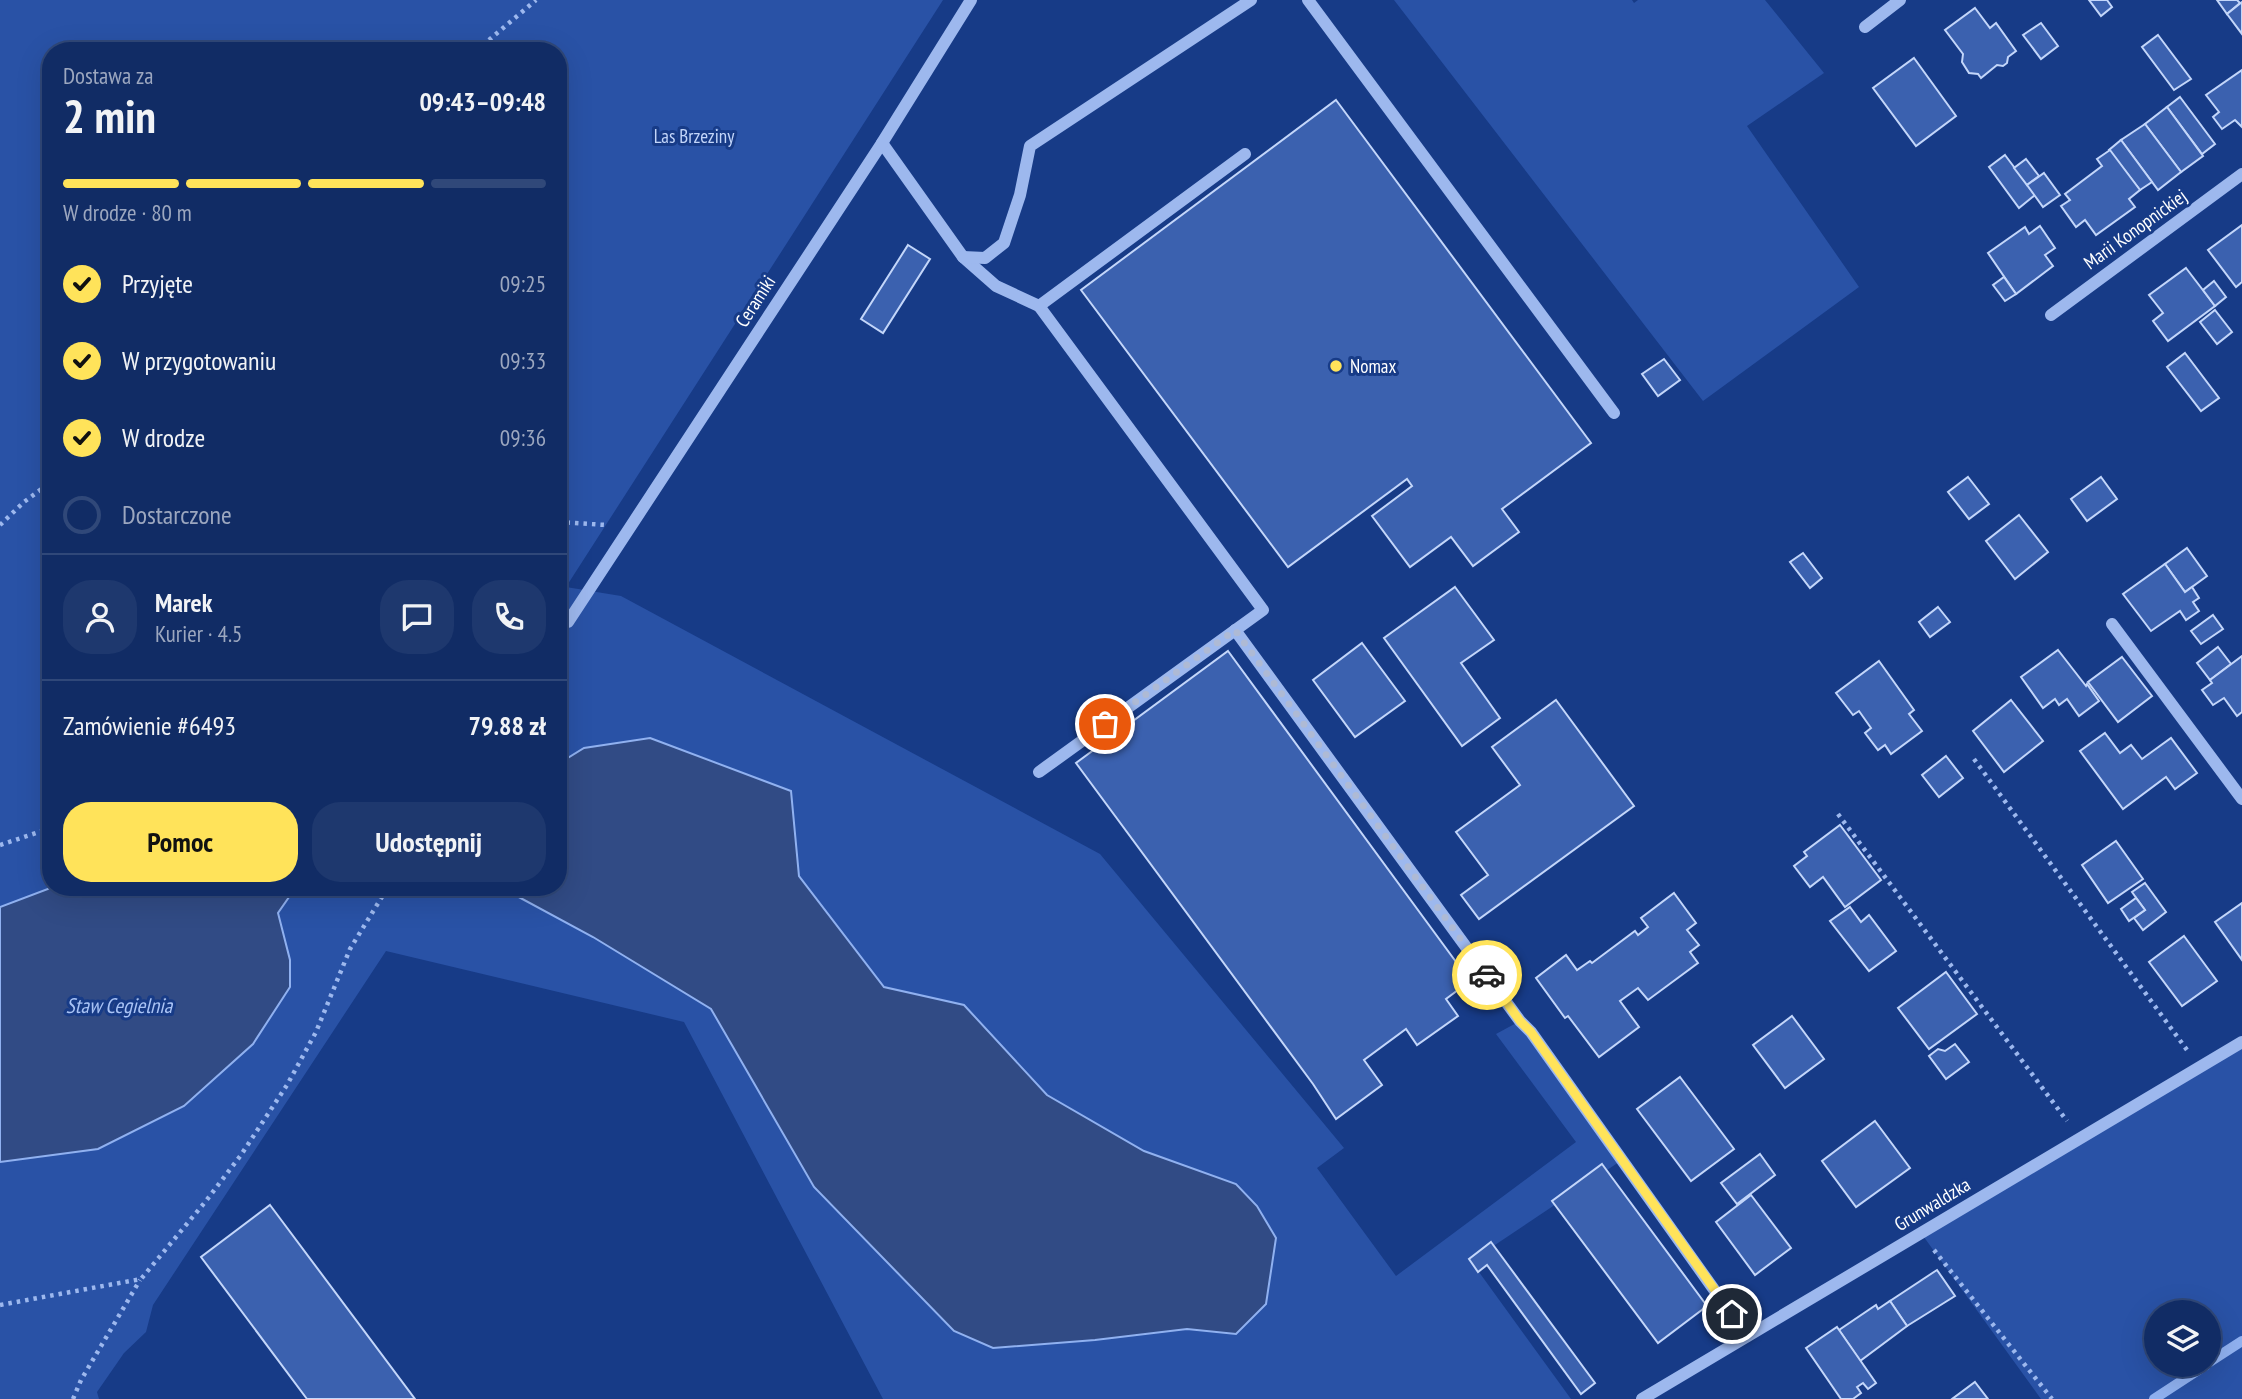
<!DOCTYPE html>
<html lang="pl">
<meta charset="utf-8">
<style>
:root{--surface:#112c65;--page:#1e386e;--text:#f1f3f6;--muted:#9ca7bf;--line:#304879;--accent:#ffe35a}
body{margin:0;font-family:"PT Sans Narrow",sans-serif;background:var(--page);color:var(--text);height:100vh;display:flex;flex-direction:column;font-size:26px;white-space:nowrap}
*{box-sizing:border-box;margin:0}
p{font-size:23px;color:var(--muted)}
.icon{flex:none;width:38px;height:38px;fill:none;stroke:currentColor;stroke-width:2;stroke-linecap:round;stroke-linejoin:round}
.map{position:relative;flex:1;overflow:hidden}
.side{position:absolute;left:42px;top:42px;width:525px;height:854px;display:flex;flex-direction:column;background:var(--surface);border-radius:28px;box-shadow:0 7px 28px #0002,0 0 0 2px var(--line)}
.side>*{flex:none}
.controls{position:absolute;left:2144px;top:1300px;display:grid;gap:14px}
.controls a{display:grid;place-items:center;width:77px;height:77px;border-radius:50%;background:var(--surface);box-shadow:0 7px 28px #0002,0 0 0 2px var(--line);font-size:35px}
.pin{position:absolute;display:grid;place-items:center;width:60px;height:60px;color:#fff;margin:-30px;border:4px solid #fff;border-radius:50%;box-shadow:0 2px 7px #0007}
.courier{position:absolute;display:grid;place-items:center;width:70px;height:70px;margin:-35px;border:5px solid #ffe35a;border-radius:50%;background:#fff;color:#222;box-shadow:0 2px 9px #0007}
.summary em{font-style:normal;font-weight:600}
.summary div{display:flex;flex-direction:column-reverse}
.summary{display:flex;align-items:center;justify-content:space-between;height:119px;padding:0 21px}
h1{font-size:46px;font-weight:600;line-height:52px}
.bar{display:grid;grid-template-columns:repeat(4,1fr);gap:10px 7px;align-content:center;height:84px;padding:0 21px}
.bar i{height:9px;border-radius:5px;background:var(--line)}
.bar .current{background:var(--accent)}
.bar p{grid-column:span 4}
.line{display:flex;align-items:center;gap:18px;padding:0 21px;border-top:2px solid var(--line)}
.line div{flex:1}
.round{display:grid;place-items:center;flex:none;width:74px;height:74px;border-radius:28px;background:var(--page)}
ol{padding:0 21px;list-style:none}
li{display:flex;align-items:center;gap:21px;height:77px}
li p{margin-inline-start:auto}
li .icon{padding:7px;border-radius:50%;background:var(--accent);color:#111;stroke-width:4}
li:last-child{color:var(--muted)}
li i{width:38px;height:38px;border:4px solid var(--line);border-radius:50%}
.button{display:flex;gap:14px;margin-top:auto;padding:14px 21px}
.button a{flex:1;height:80px;border-radius:28px;background:var(--accent);color:#111;font-size:28px;font-weight:600;line-height:80px;text-align:center}
.button a+a{background:var(--page);color:var(--text)}
.map>svg:first-child{display:block}
.green{fill:#2952a6;fill-rule:evenodd}
.water{fill:#314b85;stroke:#90b1f0;stroke-width:2}
.lines{fill:none;stroke-linecap:round;stroke-linejoin:round}
.stream{stroke:#90b1f0;stroke-width:10}
.building{fill:#3b61af;stroke:#c3d6fa;stroke-width:2}
.path{stroke:#9db8ee;stroke-width:4.5;stroke-dasharray:3.5 5;stroke-linecap:butt}
.minor{stroke:#9db8ee;stroke-width:12}
.done{stroke:#aebad5;stroke-width:7;stroke-dasharray:0 12.6}
.route{stroke:#ffe35a;stroke-width:9}
.poi-dot{fill:#ffe35a;stroke:#173b87;stroke-width:2.5}
.labels{text-anchor:middle;dominant-baseline:central;stroke-width:6;stroke-linejoin:round;paint-order:stroke}
.park-label{font-size:19px;fill:#c3d6fa;stroke:#173b87}
.street-label{font-size:19px;fill:#fff;stroke:#173b87}
.poi-label{font-size:19px;fill:#fff;stroke:#173b87;text-anchor:start}
.water-label{font-size:21px;font-style:italic;fill:#a9c3f5;stroke:#173b87}
</style>
<div class="map">
<svg width="2242" height="1399" viewBox="0 0 2242 1399">
<rect width="100%" height="100%" fill="#173b87"/>
<g class="green">
<polygon points="0,0 943,0 566,587 621,596 1100,854 1344,1148 1317,1168 1396,1276 1576,1142 1496,1034 1520,1021 1622,1160 1471,1261 1571,1399 883,1399 684,1022 386,951 153,1305 146,1332 124,1353 97,1392 99,1399 0,1399 0,1162 98,1149 184,1106 290,960 278,913 296,887 491,887 515,895 593,937 711,1009 814,1187 954,1331 993,1348 1095,1340 1187,1329 1236,1334 1236,1184 1144,1151 1047,1095 964,1005 884,987 798,876 791,791 584,748 558,764 558,51 51,51 51,887 53,887 0,907"/>
<polygon points="1394,0 1632,0 1634,3 1638,0 1765,0 1824,73 1747,126 1859,287 1703,401"/>
<path d="M2242 1042V1399H2041L1921 1233ZM2156 1312H2208V1365H2156Z"/>
</g>
<g class="water">
<polygon points="650,738 791,791 799,876 884,987 964,1005 1047,1095 1144,1151 1236,1184 1257,1206 1276,1238 1266,1304 1236,1334 1187,1329 1095,1340 993,1348 954,1331 814,1187 711,1009 593,937 515,895 491,887 558,887 558,764 584,748"/>
<polygon points="53,887 296,887 278,913 290,960 290,987 253,1044 184,1106 98,1149 0,1162 0,907"/>
</g>
<g class="lines">
<g class="stream">
<polyline points="2208,1363 2242,1341"/>
<polyline points="2154,1399 2206,1365"/>
</g>
</g>
<g class="building">
<polygon points="2089,0 2107,0 2112,7 2101,16"/>
<polygon points="2217,0 2237,0 2240,3 2227,14"/>
<polygon points="2242,2 2242,34 2227,14"/>
<polygon points="1975,8 1990,28 1996,23 2016,51 2008,57 2007,63 2003,66 1997,65 1981,78 1978,74 1969,73 1962,62 1963,54 1945,30"/>
<polygon points="2041,23 2058,46 2041,59 2023,35"/>
<polygon points="2158,35 2191,79 2174,90 2142,47"/>
<polygon points="1914,58 1956,116 1916,146 1873,88"/>
<polygon points="2242,70 2242,127 2235,120 2222,129 2213,117 2219,112 2206,95"/>
<polygon points="2180,97 2215,144 2202,154 2167,107"/>
<polygon points="1336,100 1591,443 1502,509 1519,532 1473,566 1451,537 1410,567 1372,516 1412,486 1407,479 1288,567 1081,290"/>
<polygon points="2167,107 2203,156 2181,172 2145,124"/>
<polygon points="2145,124 2181,172 2158,190 2121,140"/>
<polygon points="2121,140 2152,182 2140,190 2109,150"/>
<polygon points="2110,150 2140,190 2129,199 2135,207 2096,235 2085,220 2076,227 2061,206 2070,200 2065,194 2102,166 2097,159"/>
<polygon points="2005,155 2035,195 2019,208 1989,167"/>
<polygon points="2026,159 2039,176 2027,185 2014,168"/>
<polygon points="2044,173 2060,195 2043,207 2027,185"/>
<polygon points="2242,225 2242,282 2236,287 2208,250"/>
<polygon points="2040,226 2055,248 2045,255 2053,266 2016,294 1988,253 2025,227 2029,234"/>
<polygon points="908,245 930,259 883,333 861,319"/>
<polygon points="2186,268 2215,306 2168,341 2153,321 2163,313 2149,295"/>
<polygon points="2004,277 2016,294 2005,301 1993,285"/>
<polygon points="2214,281 2226,297 2215,306 2203,290"/>
<polygon points="2215,310 2232,332 2217,344 2200,322"/>
<polygon points="2185,353 2219,398 2201,411 2167,367"/>
<polygon points="1664,359 1680,380 1658,396 1642,374"/>
<polygon points="1968,477 1989,504 1969,519 1948,492"/>
<polygon points="2101,477 2117,499 2087,521 2071,499"/>
<polygon points="2019,515 2048,552 2015,579 1986,541"/>
<polygon points="2187,548 2207,576 2185,592 2165,564"/>
<polygon points="1803,553 1822,578 1810,588 1790,562"/>
<polygon points="2165,564 2185,592 2192,587 2199,598 2193,602 2199,611 2186,620 2180,611 2151,631 2123,594"/>
<polygon points="1455,587 1494,640 1461,663 1500,718 1462,746 1384,638"/>
<polygon points="1938,607 1950,622 1930,637 1919,622"/>
<polygon points="2213,615 2223,629 2201,644 2191,631"/>
<polygon points="1362,643 1405,701 1355,737 1313,680"/>
<polygon points="2218,647 2231,664 2210,680 2197,663"/>
<polygon points="2058,650 2086,686 2087,684 2099,701 2079,716 2067,699 2059,705 2055,699 2043,708 2021,677"/>
<polygon points="1228,651 1470,981 1446,999 1458,1016 1417,1045 1406,1029 1364,1060 1382,1085 1336,1119 1313,1084 1076,763"/>
<polygon points="2242,656 2242,712 2237,716 2224,698 2213,705 2202,690 2212,683 2210,680"/>
<polygon points="2122,657 2152,696 2118,722 2088,682"/>
<polygon points="1879,661 1914,710 1909,714 1922,731 1891,754 1885,745 1878,750 1865,733 1871,728 1859,711 1853,715 1836,693"/>
<polygon points="1556,700 1634,806 1479,919 1461,895 1488,875 1456,832 1520,785 1492,747"/>
<polygon points="2011,700 2043,741 2004,772 1973,731"/>
<polygon points="2105,733 2120,753 2131,745 2142,759 2171,738 2197,773 2175,789 2166,777 2123,809 2080,751"/>
<polygon points="1946,756 1963,778 1939,797 1922,775"/>
<polygon points="1840,825 1881,880 1845,907 1823,877 1810,887 1794,866 1807,856 1804,852"/>
<polygon points="2116,841 2143,879 2108,903 2082,865"/>
<polygon points="2145,883 2166,912 2143,930 2134,918 2145,910 2132,892"/>
<polygon points="1674,893 1696,923 1687,930 1699,945 1690,952 1698,963 1648,1000 1638,988 1620,1001 1639,1027 1599,1057 1568,1016 1565,1018 1536,978 1566,955 1577,970 1590,961 1592,963 1635,931 1638,935 1648,927 1641,918"/>
<polygon points="2136,898 2145,910 2129,921 2121,909"/>
<polygon points="2242,903 2242,960 2215,922"/>
<polygon points="1850,907 1861,922 1869,915 1896,951 1869,971 1830,921"/>
<polygon points="2184,936 2217,981 2182,1006 2149,962"/>
<polygon points="1946,972 1977,1014 1929,1049 1898,1008"/>
<polygon points="1792,1016 1824,1059 1785,1088 1753,1045"/>
<polygon points="1955,1044 1969,1062 1946,1079 1929,1056 1938,1049 1945,1051"/>
<polygon points="1680,1077 1734,1149 1691,1181 1637,1109"/>
<polygon points="1875,1121 1910,1168 1856,1207 1822,1161"/>
<polygon points="1760,1154 1775,1175 1737,1204 1721,1183"/>
<polygon points="1602,1164 1707,1306 1658,1343 1552,1201"/>
<polygon points="1751,1195 1791,1248 1755,1275 1716,1222"/>
<polygon points="270,1205 415,1399 307,1399 201,1257"/>
<polygon points="1491,1242 1595,1383 1581,1394 1487,1265 1478,1272 1469,1259"/>
<polygon points="1937,1270 1955,1296 1907,1326 1890,1301"/>
<polygon points="1890,1301 1907,1326 1860,1361 1839,1330 1876,1305 1878,1309"/>
<polygon points="1837,1327 1876,1383 1868,1389 1863,1383 1857,1387 1861,1393 1853,1399 1841,1399 1806,1348"/>
<polygon points="1975,1382 1988,1399 1952,1399"/>
</g>
<g class="lines">
<g class="path">
<polyline points="476,51 536,0"/>
<polyline points="558,522 606,525"/>
<polyline points="0,525 24,502 51,482"/>
<polyline points="1974,759 2187,1050"/>
<polyline points="1838,814 2067,1121"/>
<polyline points="0,845 51,828"/>
<polyline points="1934,1250 2052,1399"/>
<polyline points="0,1305 141,1279 206,1201 241,1155 287,1085 316,1032 350,949 388,887"/>
<polyline points="73,1399 81,1380 140,1280"/>
</g>
<g class="minor">
<polyline points="1308,0 1614,413"/>
<polyline points="1865,27 1900,0"/>
<polyline points="882,143 963,257 996,286 1039,306"/>
<polyline points="963,257 985,258 1004,243 1020,195 1030,146 1251,0"/>
<polyline points="2051,315 2242,174"/>
<polyline points="568,622 882,143 971,0"/>
<polyline points="2112,624 2242,799"/>
<polyline points="1235,630 1520,1021 1531,1032 1747,1336"/>
<polyline points="1039,772 1263,610 1039,306 1245,154"/>
<polyline points="1642,1399 2242,1042"/>
</g>
</g>
<g class="lines">
<polyline class="done" points="1105,724 1235,630 1487,975"/>
<polyline class="route" points="1487,975 1520,1021 1531,1032 1732,1314"/>
</g>
<circle class="poi-dot" cx="1336" cy="366" r="7"/>
<g class="labels">
<g class="park-label">
<text x="694" y="136">Las Brzeziny</text>
</g>
<g class="street-label">
<text transform="translate(2135 229) rotate(-36)">Marii Konopnickiej</text>
<text transform="translate(755 301) rotate(-57)">Ceramiki</text>
<text transform="translate(1932 1204) rotate(-31)">Grunwaldzka</text>
</g>
<g class="poi-label">
<text x="1350" y="366">Nomax</text>
</g>
<g class="water-label">
<text x="119" y="1005">Staw Cegielnia</text>
</g>
</g>
</svg>
<div class="controls">
<a><svg class="icon" aria-label="layers" viewBox="0 0 24 24"><path d="M12 4l9 5-9 5-9-5zM3 14l9 5 9-5"/></svg></a>
</div>
<div class="pin" style="left:1105px;top:724px;background:#ea580c"><svg class="icon" aria-label="bag" viewBox="0 0 24 24"><path d="M5 8h14l-1 12H6zM9 8a3 3 0 0 1 6 0"/></svg></div>
<div class="pin" style="left:1732px;top:1314px;background:#1f2937"><svg class="icon" aria-label="home" viewBox="0 0 24 24"><path d="M3 11l9-7 9 7M6 9v11h12V9"/></svg></div>
<div class="courier" style="left:1487px;top:975px"><svg class="icon" aria-label="car" viewBox="0 0 24 24"><path d="M5 17H2v-5l4-1 3-4h7l3 4 3 1v5h-3M9 17h6M6 11h13"/><circle cx="7" cy="17" r="2"/><circle cx="17" cy="17" r="2"/></svg></div>
<section class="side">
<div class="summary"><div><h1>2 min</h1><p>Dostawa za</p></div><em>09:43–09:48</em></div>
<div class="bar"><i class="current"></i><i class="current"></i><i class="current"></i><i></i><p>W drodze · 80 m</p></div>
<ol>
<li><svg class="icon" aria-label="check" viewBox="0 0 24 24"><path d="M5 12l5 5 9-10"/></svg>Przyjęte<p>09:25</p></li>
<li><svg class="icon" aria-label="check" viewBox="0 0 24 24"><path d="M5 12l5 5 9-10"/></svg>W przygotowaniu<p>09:33</p></li>
<li><svg class="icon" aria-label="check" viewBox="0 0 24 24"><path d="M5 12l5 5 9-10"/></svg>W drodze<p>09:36</p></li>
<li><i></i>Dostarczone</li>
</ol>
<div class="line" style="height:126px"><a class="round"><svg class="icon" aria-label="person" viewBox="0 0 24 24"><circle cx="12" cy="8" r="4"/><path d="M4 21q1-7 8-7t8 7"/></svg></a><div><b>Marek</b><p>Kurier · 4.5</p></div><a class="round"><svg class="icon" aria-label="chat" viewBox="0 0 24 24"><path d="M4 5h16v11H9l-5 4z"/></svg></a><a class="round"><svg class="icon" aria-label="phone" viewBox="0 0 24 24"><path d="M5 4h4l2 5-3 2q2 4 5 5l2-3 5 2v4C11 20 4 13 5 4z"/></svg></a></div>
<div class="line" style="height:91px"><div>Zamówienie #6493</div><b>79.88 zł</b></div>
<div class="button"><a>Pomoc</a><a>Udostępnij</a></div>
</section>
</div>
